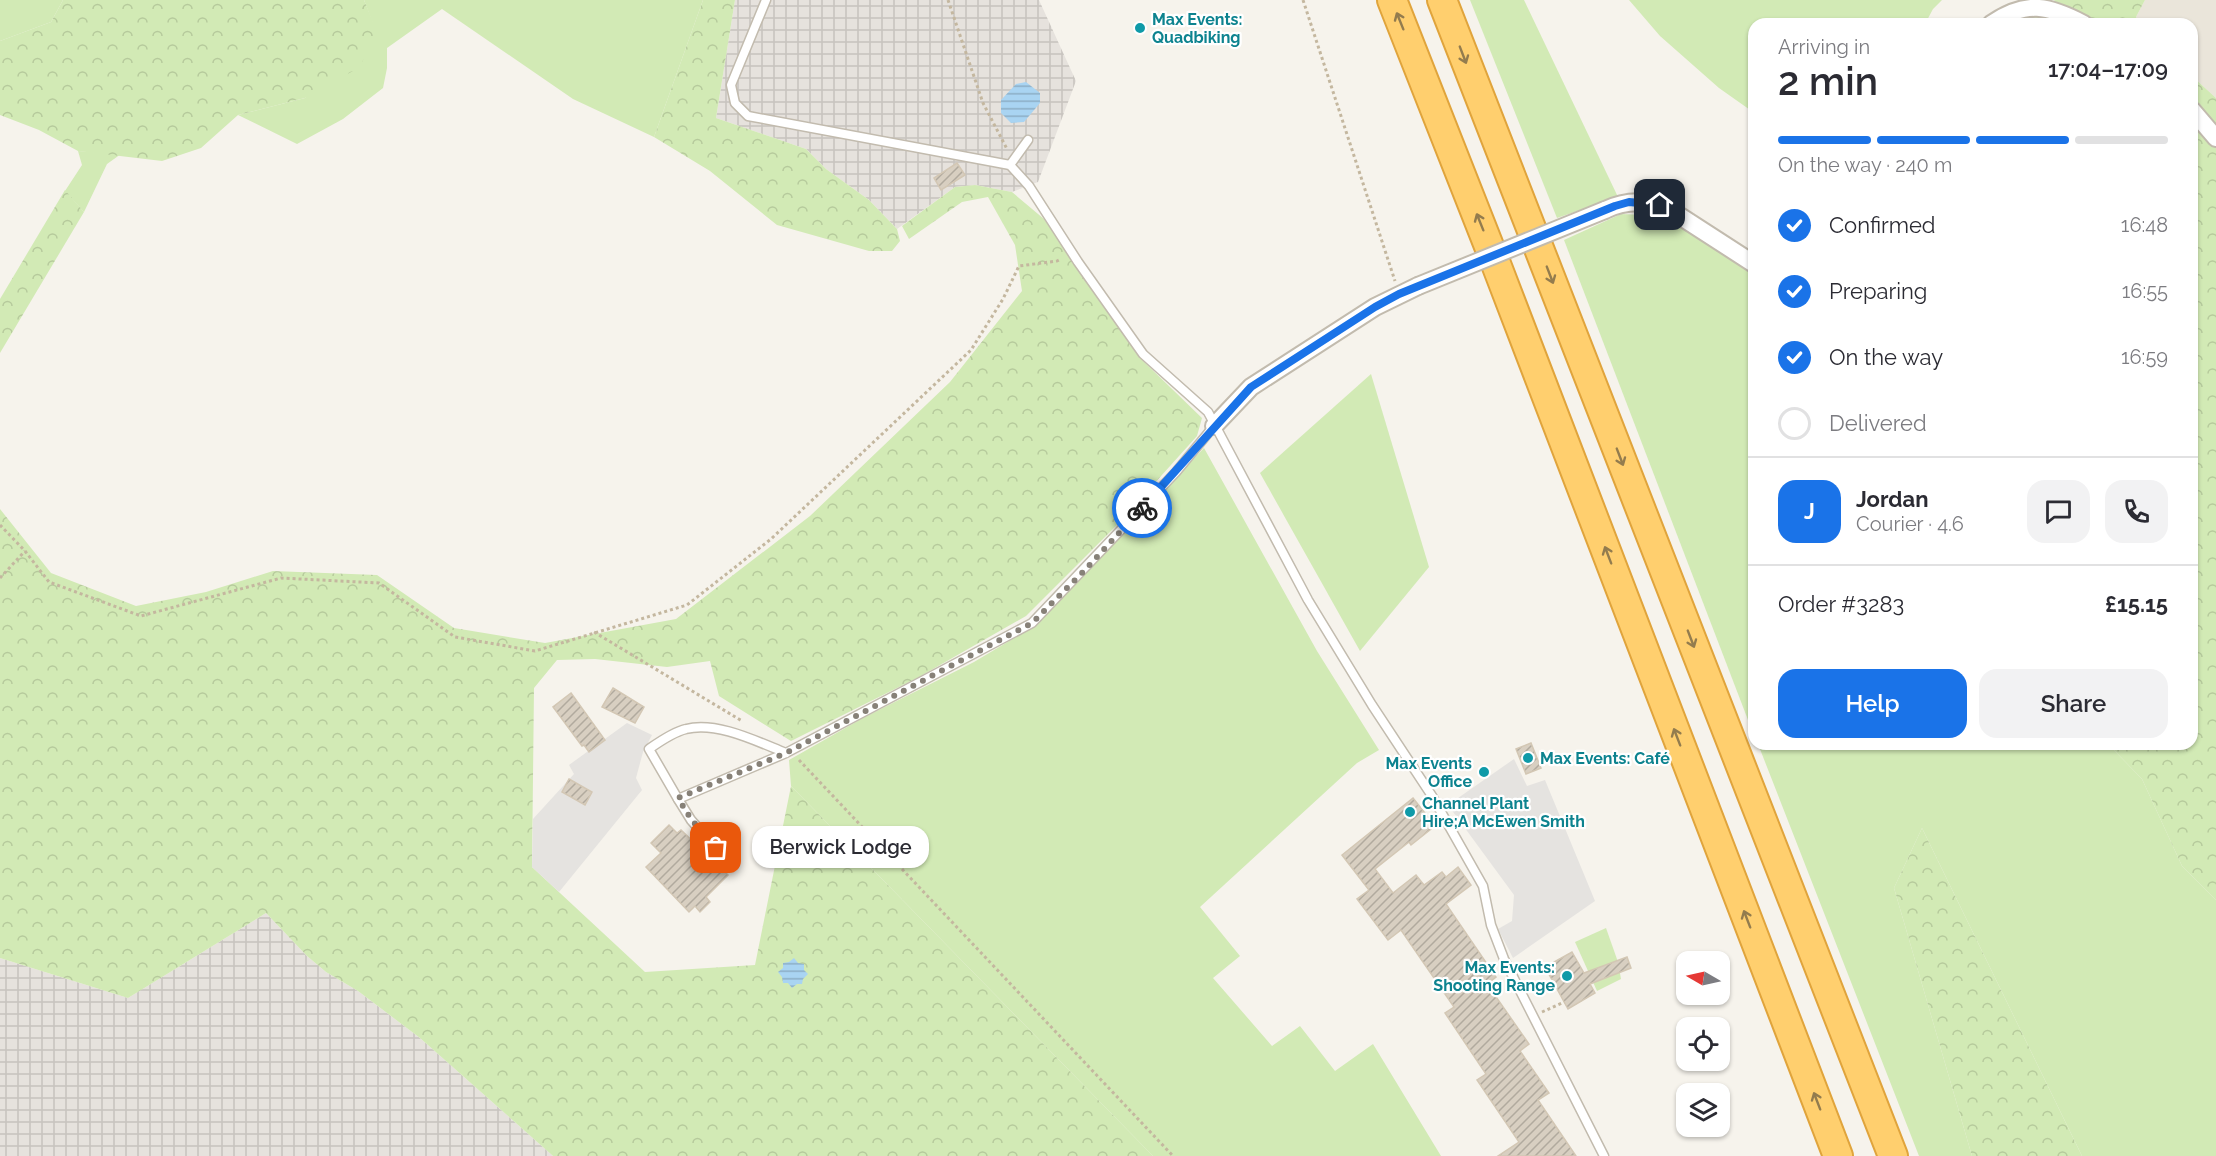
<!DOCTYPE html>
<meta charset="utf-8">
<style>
:root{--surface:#fff;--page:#f2f2f3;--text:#2b2b33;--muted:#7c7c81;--line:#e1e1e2;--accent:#1a73e8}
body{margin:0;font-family:Raleway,sans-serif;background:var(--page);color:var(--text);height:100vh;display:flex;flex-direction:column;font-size:22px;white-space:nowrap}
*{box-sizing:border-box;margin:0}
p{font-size:20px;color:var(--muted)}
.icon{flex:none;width:33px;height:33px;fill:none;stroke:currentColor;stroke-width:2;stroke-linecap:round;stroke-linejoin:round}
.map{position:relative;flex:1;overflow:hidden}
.drawer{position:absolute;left:1748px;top:18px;width:450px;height:732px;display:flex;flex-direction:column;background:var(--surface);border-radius:18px;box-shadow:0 2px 4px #0004}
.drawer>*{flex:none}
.needle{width:39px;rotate:279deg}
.controls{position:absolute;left:1676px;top:951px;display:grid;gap:12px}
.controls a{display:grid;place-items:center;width:54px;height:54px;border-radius:12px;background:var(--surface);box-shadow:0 2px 4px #0004;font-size:30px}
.pin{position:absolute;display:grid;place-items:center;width:51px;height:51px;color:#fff;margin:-26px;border-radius:12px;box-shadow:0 3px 9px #0006}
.courier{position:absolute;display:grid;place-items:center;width:60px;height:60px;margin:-30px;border:4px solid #1a73e8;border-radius:50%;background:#fff;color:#222;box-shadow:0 2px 8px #0007}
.bubble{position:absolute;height:42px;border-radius:18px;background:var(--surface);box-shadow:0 2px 4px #0004;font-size:20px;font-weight:600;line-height:42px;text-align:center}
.head em{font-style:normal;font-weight:600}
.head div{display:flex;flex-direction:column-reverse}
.head{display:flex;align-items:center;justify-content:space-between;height:102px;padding:0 30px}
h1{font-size:39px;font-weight:600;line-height:45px}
.bar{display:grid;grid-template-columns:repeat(4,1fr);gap:9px 6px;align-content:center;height:72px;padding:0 30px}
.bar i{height:8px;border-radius:4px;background:var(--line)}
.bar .selected{background:var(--accent)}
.bar p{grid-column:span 4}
.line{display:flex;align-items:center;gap:15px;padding:0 30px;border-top:2px solid var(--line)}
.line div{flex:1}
.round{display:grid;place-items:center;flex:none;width:63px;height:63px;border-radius:18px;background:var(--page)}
ol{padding:0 30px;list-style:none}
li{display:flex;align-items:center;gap:18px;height:66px}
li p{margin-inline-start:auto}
li .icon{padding:6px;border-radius:50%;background:var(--accent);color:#fff;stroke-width:4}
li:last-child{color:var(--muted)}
li i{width:33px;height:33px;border:3px solid var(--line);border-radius:50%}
.cta{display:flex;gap:12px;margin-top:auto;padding:12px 30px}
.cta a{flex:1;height:69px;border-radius:18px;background:var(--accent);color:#fff;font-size:24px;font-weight:600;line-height:69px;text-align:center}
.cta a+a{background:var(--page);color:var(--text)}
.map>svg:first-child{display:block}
.residential{fill:#eae5da}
.industrial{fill:url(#industrial-grid)}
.green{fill:#d2eab5}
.forest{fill:url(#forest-crowns)}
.parking{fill:#e5e3e0}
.water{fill:url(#water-rules)}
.building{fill:url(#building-hatch);stroke:#d3c7b4;stroke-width:1.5}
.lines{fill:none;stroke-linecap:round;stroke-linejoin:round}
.service-casing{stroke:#c2bbae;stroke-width:11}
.minor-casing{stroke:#c2bbae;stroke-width:20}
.motorway-casing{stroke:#e0a43c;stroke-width:32}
.path{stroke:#c4b79f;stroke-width:3;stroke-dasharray:3 3;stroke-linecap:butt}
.service{stroke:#fff;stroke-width:8}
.minor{stroke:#fff;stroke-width:16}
.motorway{stroke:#ffcf6e;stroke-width:28}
.minor-bridge-casing{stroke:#c2bbae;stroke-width:20;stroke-linecap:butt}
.minor-bridge{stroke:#fff;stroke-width:16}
.oneway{stroke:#937c4e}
.done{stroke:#878178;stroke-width:6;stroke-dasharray:0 10.8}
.route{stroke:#1a73e8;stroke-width:8}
.culture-dot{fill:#0f9aa8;stroke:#fff;stroke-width:2}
.labels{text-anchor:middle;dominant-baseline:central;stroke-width:4.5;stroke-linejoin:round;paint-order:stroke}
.culture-label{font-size:16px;font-weight:bold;fill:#0d838f;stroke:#fff;text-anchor:start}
</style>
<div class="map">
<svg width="2216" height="1156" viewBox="0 0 2216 1156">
<defs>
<pattern id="industrial-grid" width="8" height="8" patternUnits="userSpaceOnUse" patternTransform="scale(1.5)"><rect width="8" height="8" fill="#e6e2dd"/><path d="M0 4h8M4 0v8" fill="none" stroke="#c7c3be"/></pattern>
<pattern id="forest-crowns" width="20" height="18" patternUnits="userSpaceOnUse" patternTransform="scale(1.5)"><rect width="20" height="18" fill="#d2eab5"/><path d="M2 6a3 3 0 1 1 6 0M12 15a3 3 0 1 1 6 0" fill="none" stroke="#b6ca9c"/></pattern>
<pattern id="water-rules" width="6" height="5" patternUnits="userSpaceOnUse" patternTransform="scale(1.5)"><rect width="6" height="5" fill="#a9d4f2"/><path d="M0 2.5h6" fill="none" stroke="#8caec5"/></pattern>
<pattern id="building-hatch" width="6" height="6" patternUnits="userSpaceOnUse" patternTransform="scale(1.5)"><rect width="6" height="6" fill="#d8cfc1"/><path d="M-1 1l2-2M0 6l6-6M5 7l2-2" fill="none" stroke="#b1aa9e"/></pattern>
</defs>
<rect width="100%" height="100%" fill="#f6f3ec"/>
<polygon class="residential" points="2145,0 2216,0 2216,98 2192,76 2192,24 2140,24 2136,17"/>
<g class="industrial">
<polygon points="735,0 1039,0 1076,81 1038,182 1012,192 975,185 955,187 897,229 869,200 826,169 806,149 716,118"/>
<polygon points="266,913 307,956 326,972 358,991 420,1038 553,1156 0,1156 0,958 128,998"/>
</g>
<g class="green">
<polygon points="0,0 63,0 51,22 0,41"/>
<polygon points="364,0 703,0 654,137 573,99 442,9 387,48 387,68 383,88 343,119 297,144 238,115 305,98 375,29"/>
<polygon points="1470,0 1524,0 1618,197 1557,218"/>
<polygon points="1629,0 1942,0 1933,9 1925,24 1754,24 1753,112 1719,88 1660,36"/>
<polygon points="78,151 121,154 107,164 84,212 65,191 82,165"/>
<polygon points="1621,214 1668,216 1753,275 1753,733 1564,240"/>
<polygon points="1371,374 1429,567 1360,651 1260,473"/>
<polygon points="1204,448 1317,651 1379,750 1357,763 1200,907 1240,956 1213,978 1272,1046 1300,1026 1335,1071 1373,1044 1441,1156 1153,1156 791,786 789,760 863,718 974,662 1031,628 1056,605"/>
<polygon points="1758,744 2108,744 2142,779 2182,866 2216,900 2216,1156 2082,1156 1922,828 1894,888 1972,1156 1919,1156"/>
<polygon points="1606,928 1618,962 1621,979 1597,991 1575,942"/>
</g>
<g class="forest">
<polygon points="63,0 364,0 376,29 360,67 305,98 238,115 201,148 162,161 78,151 39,130 0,115 0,41 51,22"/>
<polygon points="703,0 735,0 716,118 806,149 826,169 869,200 897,229 900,241 892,251 869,251 777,225 710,171 654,137"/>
<polygon points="2055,0 2145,0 2136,17 2140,24 2013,24"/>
<polygon points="2192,76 2216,98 2216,900 2182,866 2142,779 2108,744 2192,744"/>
<polygon points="975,185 1012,192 1044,219 1139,357 1202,418 1197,436 1117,525 1026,616 919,677 791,741 719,696 710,661 667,667 595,659 557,660 534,688 532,867 645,972 755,965 791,786 1153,1156 553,1156 420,1038 358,991 326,972 307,956 266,913 128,998 0,958 0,509 51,573 136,606 206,592 273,571 377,575 454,628 545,643 676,619 810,516 950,382 1022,291 1015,245 988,197 962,202 909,239 902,226 955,187"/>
<polygon points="65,190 84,212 0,353 0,299"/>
<polygon points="1922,828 2082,1156 1972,1156 1894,888"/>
</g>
<g class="parking">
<polygon points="627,723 652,735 643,752 636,778 642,790 559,892 532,867 533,819 574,774 569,765"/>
<polygon points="1514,759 1527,786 1545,780 1595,901 1513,958 1498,929 1512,921 1514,895 1448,805"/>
</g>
<g class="water">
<polygon points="1026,82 1040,93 1040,103 1024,122 1011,123 1001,113 1001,100 1016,84"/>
<polygon points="794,958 798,963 804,964 804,970 808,974 803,979 802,984 797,984 792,988 788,983 783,983 782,977 778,972 783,968 783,963 789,962"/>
</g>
<g class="building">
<polygon points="957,163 965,175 941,190 934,178"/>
<polygon points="613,688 644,707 635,723 602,707"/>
<polygon points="571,693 605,740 589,752 584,745 582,746 553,707"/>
<polygon points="1531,743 1541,768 1526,774 1516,749"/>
<polygon points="569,779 592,792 585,805 562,792"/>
<polygon points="1413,798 1435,826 1411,845 1409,842 1375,869 1393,893 1416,875 1424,885 1442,872 1446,877 1458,867 1471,885 1446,904 1496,977 1487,984 1529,1044 1520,1051 1549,1093 1538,1100 1576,1156 1498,1156 1519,1142 1477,1080 1486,1074 1445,1013 1454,1007 1401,930 1388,940 1357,899 1369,890 1342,855"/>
<polygon points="669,825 677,833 681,830 728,875 706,897 710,902 700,912 695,906 689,912 646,867 661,853 651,843"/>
<polygon points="1572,952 1584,973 1627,957 1631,968 1590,984 1595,993 1568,1009 1545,967"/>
</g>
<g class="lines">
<defs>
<g id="service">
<polyline points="766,0 731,85 735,103 748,116 1010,165 1029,186 1078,262 1143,354 1208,412 1308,600 1372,705 1432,796 1483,886 1491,925 1504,959 1604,1156"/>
<polyline points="1010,165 1028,140"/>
<path d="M786 753C758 742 717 721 686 729 673 732 659 742 649 749L678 799 786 753 1032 623 1176 472 1214 426"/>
<polyline points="678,799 691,820 728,862"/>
</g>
<g id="minor">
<path d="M1991 24C2026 0 2048 5 2084 24"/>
<polyline points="2192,110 2216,138"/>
<path d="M1605 210C1628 199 1650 200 1672 211L1754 264"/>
<polyline points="1214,426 1251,387 1375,307 1418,286"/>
</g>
<g id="motorway">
<polyline points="1392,0 1496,264 1838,1156"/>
<polyline points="1442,0 1893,1156"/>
</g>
</defs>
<use href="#service" class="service-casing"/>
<use href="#minor" class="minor-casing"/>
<use href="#motorway" class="motorway-casing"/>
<g class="path">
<polyline points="948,0 983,103 1007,149"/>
<polyline points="1303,0 1395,281"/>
<polyline points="0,525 25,551 49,582 141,616 281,578 379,583 455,637 535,651 687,605 771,539 971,350 1003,299 1019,266 1057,261 1061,259"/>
<polyline points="0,578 25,551"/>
<polyline points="594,632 742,721"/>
<polyline points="799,760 1173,1156"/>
<polyline points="1542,1012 1564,1002"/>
</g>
<use href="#service" class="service"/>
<use href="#minor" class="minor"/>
<use href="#motorway" class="motorway"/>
<defs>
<polyline id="minor-bridge" points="1418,286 1605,210"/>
</defs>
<use href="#minor-bridge" class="minor-bridge-casing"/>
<use href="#minor-bridge" class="minor-bridge"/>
</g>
<defs><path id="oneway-shaft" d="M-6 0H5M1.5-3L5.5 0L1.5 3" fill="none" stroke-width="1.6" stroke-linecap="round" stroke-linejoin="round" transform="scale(1.5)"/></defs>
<g class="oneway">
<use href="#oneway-shaft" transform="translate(1400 21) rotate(-112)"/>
<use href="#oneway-shaft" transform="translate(1463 55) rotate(69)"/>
<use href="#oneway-shaft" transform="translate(1480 222) rotate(-112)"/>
<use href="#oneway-shaft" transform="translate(1550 275) rotate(69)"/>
<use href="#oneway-shaft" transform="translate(1620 457) rotate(69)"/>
<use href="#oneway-shaft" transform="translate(1608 555) rotate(-111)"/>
<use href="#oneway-shaft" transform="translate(1691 639) rotate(69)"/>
<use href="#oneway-shaft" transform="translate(1677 737) rotate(-111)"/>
<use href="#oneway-shaft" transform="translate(1747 919) rotate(-111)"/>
<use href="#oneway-shaft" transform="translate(1817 1101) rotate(-111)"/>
</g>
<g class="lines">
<polyline class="done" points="716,848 691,819 678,798 786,753 1032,623 1084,571 1142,508"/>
<polyline class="route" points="1142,508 1251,387 1375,307 1399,294 1615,206 1629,202 1660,205"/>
</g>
<g class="culture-dot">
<circle cx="1140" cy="28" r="6"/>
<circle cx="1528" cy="758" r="6"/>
<circle cx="1484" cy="772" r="6"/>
<circle cx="1410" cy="812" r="6"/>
<circle cx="1567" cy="976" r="6"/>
</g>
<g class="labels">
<g class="culture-label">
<text x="1152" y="19">Max Events:<tspan x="1152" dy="18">Quadbiking</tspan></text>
<text x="1540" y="758">Max Events: Café</text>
<text x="1472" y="763" text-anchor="end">Max Events<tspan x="1472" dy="18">Office</tspan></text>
<text x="1422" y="803">Channel Plant<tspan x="1422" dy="18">Hire;A McEwen Smith</tspan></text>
<text x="1555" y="967" text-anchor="end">Max Events:<tspan x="1555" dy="18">Shooting Range</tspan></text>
</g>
</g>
</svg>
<div class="controls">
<a><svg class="needle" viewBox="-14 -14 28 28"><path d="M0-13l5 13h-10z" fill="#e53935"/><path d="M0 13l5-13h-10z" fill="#7c7c81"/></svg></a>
<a><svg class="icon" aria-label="locate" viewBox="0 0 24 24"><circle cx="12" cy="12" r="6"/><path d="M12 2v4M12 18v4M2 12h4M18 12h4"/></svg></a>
<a><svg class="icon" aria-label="layers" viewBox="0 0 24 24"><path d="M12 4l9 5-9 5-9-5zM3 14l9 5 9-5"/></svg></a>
</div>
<div class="pin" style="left:716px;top:848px;background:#ea580c"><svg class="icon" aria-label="bag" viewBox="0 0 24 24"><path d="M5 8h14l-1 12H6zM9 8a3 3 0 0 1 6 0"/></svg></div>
<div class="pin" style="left:1660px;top:205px;background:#1f2937"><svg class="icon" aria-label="home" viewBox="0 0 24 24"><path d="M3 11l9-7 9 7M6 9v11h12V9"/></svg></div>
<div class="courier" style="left:1142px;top:508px"><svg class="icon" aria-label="bike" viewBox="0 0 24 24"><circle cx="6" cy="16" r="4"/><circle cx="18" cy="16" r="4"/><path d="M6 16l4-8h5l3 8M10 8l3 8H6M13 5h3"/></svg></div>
<div class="bubble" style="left:752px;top:826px;width:177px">Berwick Lodge</div>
<section class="drawer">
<div class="head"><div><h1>2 min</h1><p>Arriving in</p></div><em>17:04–17:09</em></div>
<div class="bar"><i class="selected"></i><i class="selected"></i><i class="selected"></i><i></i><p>On the way · 240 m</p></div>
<ol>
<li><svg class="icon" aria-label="check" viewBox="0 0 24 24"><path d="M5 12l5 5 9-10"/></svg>Confirmed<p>16:48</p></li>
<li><svg class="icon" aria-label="check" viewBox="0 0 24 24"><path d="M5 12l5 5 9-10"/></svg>Preparing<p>16:55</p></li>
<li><svg class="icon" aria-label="check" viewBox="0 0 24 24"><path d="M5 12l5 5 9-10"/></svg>On the way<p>16:59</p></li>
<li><i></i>Delivered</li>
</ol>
<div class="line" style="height:108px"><b class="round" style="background:var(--accent);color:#fff">J</b><div><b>Jordan</b><p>Courier · 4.6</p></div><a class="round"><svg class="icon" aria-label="chat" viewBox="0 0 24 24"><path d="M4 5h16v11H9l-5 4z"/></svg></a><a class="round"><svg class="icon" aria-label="phone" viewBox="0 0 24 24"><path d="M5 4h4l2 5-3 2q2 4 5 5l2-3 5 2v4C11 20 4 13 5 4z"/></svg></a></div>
<div class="line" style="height:78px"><div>Order #3283</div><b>£15.15</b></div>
<div class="cta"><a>Help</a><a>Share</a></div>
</section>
</div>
